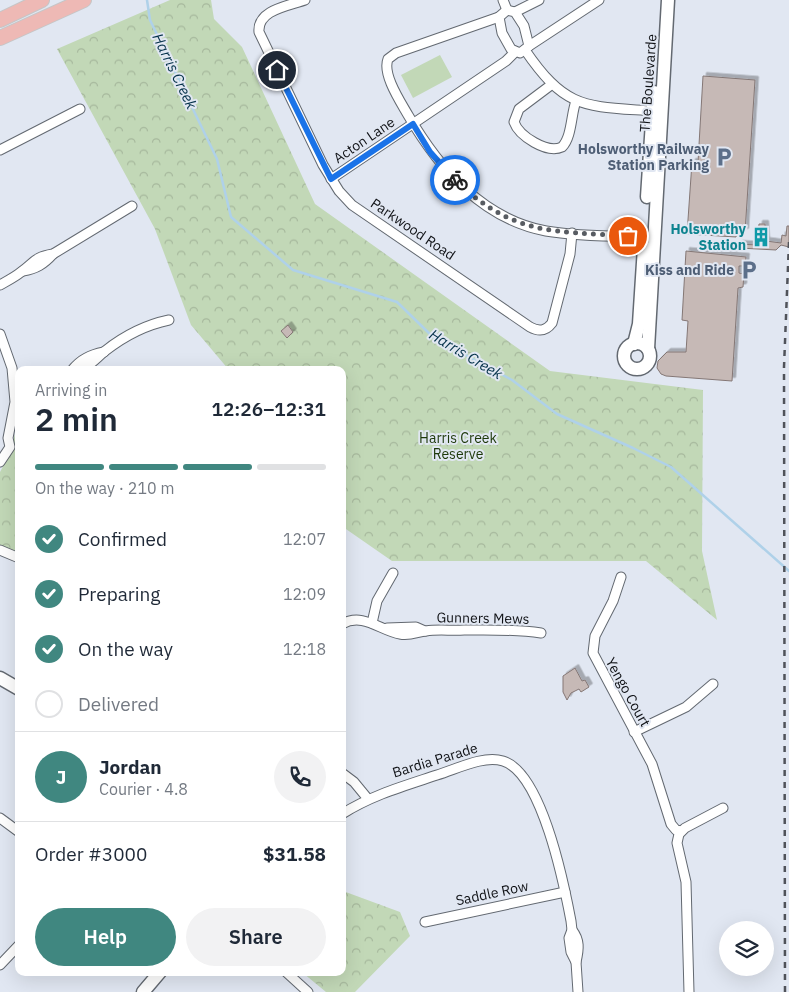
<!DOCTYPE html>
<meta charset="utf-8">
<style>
:root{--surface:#fff;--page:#f2f2f3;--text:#1f2937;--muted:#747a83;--line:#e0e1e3;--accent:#408780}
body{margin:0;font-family:"IBM Plex Sans",sans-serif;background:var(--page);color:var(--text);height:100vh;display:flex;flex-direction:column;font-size:19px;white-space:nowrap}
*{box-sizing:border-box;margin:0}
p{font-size:16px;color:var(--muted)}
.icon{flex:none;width:28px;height:28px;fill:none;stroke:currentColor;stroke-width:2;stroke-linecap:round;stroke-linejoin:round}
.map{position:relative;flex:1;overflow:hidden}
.sheet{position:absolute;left:15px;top:366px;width:331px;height:610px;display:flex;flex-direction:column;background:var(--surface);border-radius:10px;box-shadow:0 5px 20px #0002}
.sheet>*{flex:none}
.buttons{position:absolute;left:719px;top:921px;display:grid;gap:10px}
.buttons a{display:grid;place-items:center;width:55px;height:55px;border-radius:50%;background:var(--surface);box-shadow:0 5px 20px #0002;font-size:25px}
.pin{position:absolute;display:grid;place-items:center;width:42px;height:42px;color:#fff;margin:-21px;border:2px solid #fff;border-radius:50%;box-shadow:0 1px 5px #0007}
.courier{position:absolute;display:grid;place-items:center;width:50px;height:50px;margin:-25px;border:4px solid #1a73e8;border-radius:50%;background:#fff;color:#222;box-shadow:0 1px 6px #0007}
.overview em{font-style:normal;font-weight:600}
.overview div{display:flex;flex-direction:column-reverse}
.overview{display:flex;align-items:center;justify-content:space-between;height:85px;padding:0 20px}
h1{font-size:32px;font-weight:600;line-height:38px}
.bar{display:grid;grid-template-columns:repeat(4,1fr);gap:8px 5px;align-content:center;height:60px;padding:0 20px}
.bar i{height:6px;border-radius:4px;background:var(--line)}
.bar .active{background:var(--accent)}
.bar p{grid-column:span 4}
.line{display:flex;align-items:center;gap:12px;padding:0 20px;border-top:1px solid var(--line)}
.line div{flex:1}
.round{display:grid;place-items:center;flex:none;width:52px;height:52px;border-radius:26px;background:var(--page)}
ol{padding:0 20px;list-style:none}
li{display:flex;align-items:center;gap:15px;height:55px}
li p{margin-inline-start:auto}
li .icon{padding:5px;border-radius:50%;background:var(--accent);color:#fff;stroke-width:4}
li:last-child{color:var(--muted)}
li i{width:28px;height:28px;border:2px solid var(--line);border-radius:50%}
.button{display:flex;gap:10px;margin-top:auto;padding:10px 20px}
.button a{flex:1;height:58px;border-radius:30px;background:var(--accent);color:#fff;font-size:20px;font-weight:600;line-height:58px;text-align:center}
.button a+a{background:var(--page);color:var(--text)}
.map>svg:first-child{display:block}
.grass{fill:#c2d8b7}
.park{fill:url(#park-crowns)}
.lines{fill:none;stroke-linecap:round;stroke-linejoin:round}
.stream{stroke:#afd1e9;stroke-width:2.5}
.building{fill:#c6b9b6;stroke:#847775;filter:url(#shadow)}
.street-casing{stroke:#636971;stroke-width:11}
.secondary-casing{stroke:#636971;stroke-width:15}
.primary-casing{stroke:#c5c6c7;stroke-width:16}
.street{stroke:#fff;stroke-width:9}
.secondary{stroke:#fff;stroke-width:12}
.primary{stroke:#eeb9b5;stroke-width:14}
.rail{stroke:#50535a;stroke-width:2.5;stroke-dasharray:6 6;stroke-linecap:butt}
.done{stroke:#585c62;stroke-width:5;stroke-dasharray:0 9}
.route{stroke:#1a73e8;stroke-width:6}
.labels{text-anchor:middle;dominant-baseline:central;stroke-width:4;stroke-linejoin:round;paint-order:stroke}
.street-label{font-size:14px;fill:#0f1115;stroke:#e1e7f2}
.service-label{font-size:14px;font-weight:bold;fill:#4e5e75;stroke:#e1e7f2;text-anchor:end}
.culture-label{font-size:14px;font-weight:bold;fill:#0d838f;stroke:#e1e7f2;text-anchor:end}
.park-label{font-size:14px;fill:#1d3809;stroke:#e1e7f2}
.water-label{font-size:15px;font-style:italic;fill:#043149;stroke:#e1e7f2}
</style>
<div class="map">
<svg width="789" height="992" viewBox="0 0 789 992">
<defs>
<pattern id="park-crowns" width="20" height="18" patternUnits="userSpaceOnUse" patternTransform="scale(1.25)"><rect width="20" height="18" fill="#c2d8b7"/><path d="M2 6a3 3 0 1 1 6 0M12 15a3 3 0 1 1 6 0" fill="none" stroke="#a6b89c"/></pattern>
<filter id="shadow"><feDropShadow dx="3.5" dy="-3.5" stdDeviation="0" flood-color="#0004"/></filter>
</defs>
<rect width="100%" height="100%" fill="#e1e7f2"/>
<polygon class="grass" points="440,55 452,77 413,98 401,75"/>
<g class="park">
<polygon points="170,0 211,0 214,19 242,47 315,204 550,371 703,390 702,551 717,620 646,561 392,561 343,527 342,370 229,370 191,325 155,229 57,49"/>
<polygon points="17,425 19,426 19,554 0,545 0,472 11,451"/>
<polygon points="343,891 400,912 410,936 355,992 326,992 303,973 342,972"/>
</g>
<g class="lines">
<polyline class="stream" points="147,0 150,20 217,159 231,217 293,270 397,302 434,338 512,380 557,414 633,448 671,467 789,571"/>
</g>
<g class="building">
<polygon points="703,76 755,80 745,232 737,231 736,237 687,234 692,162 698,162"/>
<polygon points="759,224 765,224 766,241 781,243 782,235 786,236 787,226 789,226 789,247 781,245 776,250 739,248 739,244 757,245"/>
<polygon points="686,251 746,257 745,266 739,266 739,273 744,274 743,287 738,288 732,381 666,376 661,374 657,368 658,361 667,352 686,352 688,321 682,320"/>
<polygon points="288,325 293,332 287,338 281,331"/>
<polygon points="575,668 582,681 585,680 589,687 581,692 579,689 571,693 567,700 563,692 563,676"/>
</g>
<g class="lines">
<defs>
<g id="street">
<path d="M305 0C288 6 257 10 259 32L323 165 339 191 352 205 530 327C539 332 546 331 552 323L570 254 572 233"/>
<polyline points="503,0 507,10"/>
<polygon points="507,10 515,12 524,26 529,46 520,53 511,49 502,33 499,17"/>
<polyline points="515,12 539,0"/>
<path d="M499 17 396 53 388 59C382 74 400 101 408 115 439 168 482 219 546 231 580 237 619 236 653 237"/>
<polyline points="529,46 599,0"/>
<path d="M525 50C566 110 585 106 652 111"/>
<path d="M551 85 519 109 514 122C519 136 547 154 562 147 572 137 571 114 576 101"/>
<polyline points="0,150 80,109"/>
<polyline points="331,179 506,61 515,52"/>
<path d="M23 271C36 269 44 264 53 254"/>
<path d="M0 285C7 281 15 277 21 272 35 262 34 257 53 254L132 206"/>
<polyline points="0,334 12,368 15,402 8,438 10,447 0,462"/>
<path d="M72 370C81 359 90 355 104 352"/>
<path d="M76 370C90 367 95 359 105 351 124 336 145 325 169 320"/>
<polyline points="0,550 19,558"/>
<polyline points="621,577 613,601 595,636 593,653 652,764 671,824 676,830 681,831"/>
<polyline points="372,623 377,601 393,573"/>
<path d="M342 624C363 612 381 631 400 634 410 636 417 632 426 631 438 629 452 631 464 630 490 630 515 629 541 633"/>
<polyline points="387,628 416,627 425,631"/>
<polyline points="634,732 686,707 713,684"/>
<polyline points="342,773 354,782 368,799"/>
<path d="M342 814C372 795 404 786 437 775 457 769 483 755 503 761 542 773 564 884 571 921L572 930 569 938 571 952 576 962 578 992"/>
<polyline points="0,818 19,832"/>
<polyline points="425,922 565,892"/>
<path d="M572 930C580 940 579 949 576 962"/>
<polyline points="0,965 19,945"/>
<polyline points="286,972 308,992"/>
<polyline points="689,992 686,882 677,843 679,834 685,828 723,808"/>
</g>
<g id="secondary">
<polyline points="647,197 654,92"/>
<circle cx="637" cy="356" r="13"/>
<polyline points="634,344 639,324 644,247"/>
<polyline points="648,349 668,0"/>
<polyline points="0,678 19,689"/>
<polyline points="143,992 160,972"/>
</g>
<g id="primary">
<polyline points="0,20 42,0"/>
<polyline points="0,38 84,0"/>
</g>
</defs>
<use href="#street" class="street-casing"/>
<use href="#secondary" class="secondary-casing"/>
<use href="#primary" class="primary-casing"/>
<use href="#street" class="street"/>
<use href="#secondary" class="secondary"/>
<use href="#primary" class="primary"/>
<polyline class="rail" points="785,992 784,367 789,242"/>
</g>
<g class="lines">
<path class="done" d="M455 180C514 236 553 231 628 236"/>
<polyline class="route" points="277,70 331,179 413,124 430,152 455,180"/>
</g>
<defs>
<symbol id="parking-bare" viewBox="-9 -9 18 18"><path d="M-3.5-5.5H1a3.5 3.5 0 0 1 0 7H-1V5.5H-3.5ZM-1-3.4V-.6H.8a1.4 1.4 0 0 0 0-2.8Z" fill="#5c6f8a" stroke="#e1e7f2" stroke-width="2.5" paint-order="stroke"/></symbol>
<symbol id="building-bare" viewBox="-9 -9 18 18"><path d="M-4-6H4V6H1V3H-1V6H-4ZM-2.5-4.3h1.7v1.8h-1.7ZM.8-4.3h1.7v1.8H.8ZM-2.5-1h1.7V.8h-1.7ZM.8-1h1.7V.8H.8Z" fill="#0f9aa8" stroke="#e1e7f2" stroke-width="2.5" paint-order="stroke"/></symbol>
</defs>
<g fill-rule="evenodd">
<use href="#parking-bare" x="710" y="143" width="28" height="28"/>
<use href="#building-bare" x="747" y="223" width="28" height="28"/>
<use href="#parking-bare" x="735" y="256" width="28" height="28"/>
</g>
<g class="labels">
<g class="street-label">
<text transform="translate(648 83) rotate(-86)">The Boulevarde</text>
<text transform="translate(364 140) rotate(-34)">Acton Lane</text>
<text transform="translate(413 229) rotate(34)">Parkwood Road</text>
<text transform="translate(483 618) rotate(1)">Gunners Mews</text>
<text transform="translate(628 692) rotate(61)">Yengo Court</text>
<text transform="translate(435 760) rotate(-17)">Bardia Parade</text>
<text transform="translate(492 893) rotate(-12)">Saddle Row</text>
</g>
<g class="service-label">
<text x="709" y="149">Holsworthy Railway<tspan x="709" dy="16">Station Parking</tspan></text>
<text x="734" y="270">Kiss and Ride</text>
</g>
<g class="culture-label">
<text x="746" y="229">Holsworthy<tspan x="746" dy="16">Station</tspan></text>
</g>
<g class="park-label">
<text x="458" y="438">Harris Creek<tspan x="458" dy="16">Reserve</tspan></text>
</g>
<g class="water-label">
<text transform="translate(175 71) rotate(64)">Harris Creek</text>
<text transform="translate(466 354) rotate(31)">Harris Creek</text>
</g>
</g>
</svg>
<div class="buttons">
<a><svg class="icon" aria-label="layers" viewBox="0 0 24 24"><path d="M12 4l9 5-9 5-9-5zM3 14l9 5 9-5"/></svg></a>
</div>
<div class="pin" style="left:628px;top:236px;background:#ea580c"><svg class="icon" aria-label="bag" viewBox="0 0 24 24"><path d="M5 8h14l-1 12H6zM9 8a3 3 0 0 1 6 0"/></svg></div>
<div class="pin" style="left:277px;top:70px;background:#1f2937"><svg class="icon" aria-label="home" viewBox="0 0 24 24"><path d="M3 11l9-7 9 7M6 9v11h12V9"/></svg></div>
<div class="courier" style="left:455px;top:180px"><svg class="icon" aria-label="bike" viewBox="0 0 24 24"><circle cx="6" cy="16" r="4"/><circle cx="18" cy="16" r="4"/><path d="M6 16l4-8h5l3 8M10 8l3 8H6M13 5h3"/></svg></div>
<section class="sheet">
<div class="overview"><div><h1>2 min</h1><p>Arriving in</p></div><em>12:26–12:31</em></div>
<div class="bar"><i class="active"></i><i class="active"></i><i class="active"></i><i></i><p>On the way · 210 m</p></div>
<ol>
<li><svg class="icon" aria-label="check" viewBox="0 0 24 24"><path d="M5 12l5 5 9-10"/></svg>Confirmed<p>12:07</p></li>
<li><svg class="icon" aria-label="check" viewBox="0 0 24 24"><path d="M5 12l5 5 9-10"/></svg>Preparing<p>12:09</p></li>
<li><svg class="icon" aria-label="check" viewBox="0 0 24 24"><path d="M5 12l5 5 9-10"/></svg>On the way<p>12:18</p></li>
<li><i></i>Delivered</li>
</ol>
<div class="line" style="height:90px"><b class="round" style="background:var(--accent);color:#fff">J</b><div><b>Jordan</b><p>Courier · 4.8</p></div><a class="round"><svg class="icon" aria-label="phone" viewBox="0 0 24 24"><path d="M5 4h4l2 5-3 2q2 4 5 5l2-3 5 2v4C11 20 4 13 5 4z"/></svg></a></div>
<div class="line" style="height:65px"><div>Order #3000</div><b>$31.58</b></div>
<div class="button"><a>Help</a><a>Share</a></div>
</section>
</div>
